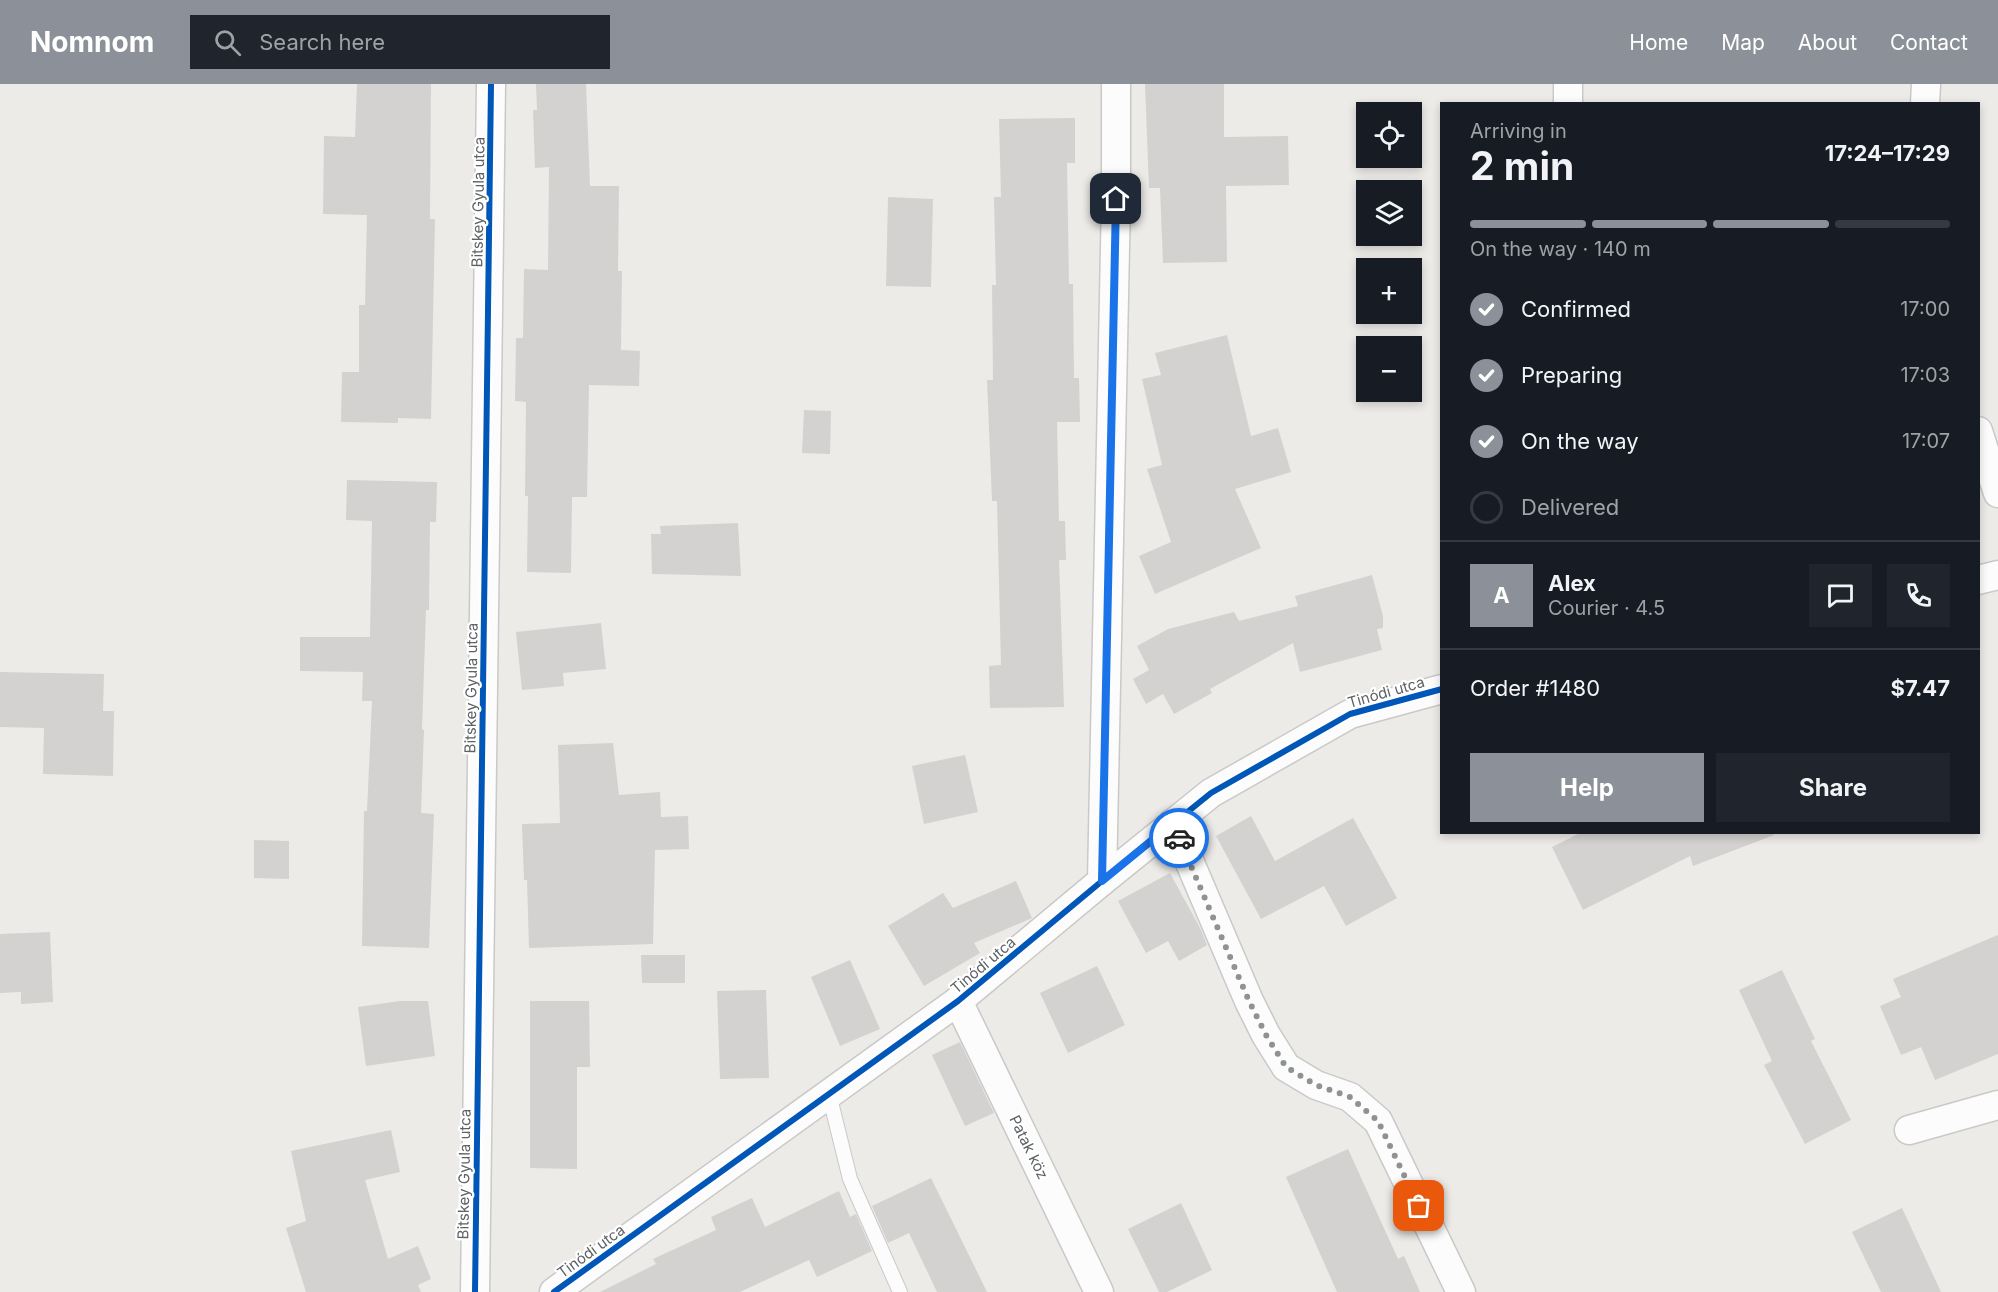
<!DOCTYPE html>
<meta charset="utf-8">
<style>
:root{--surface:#171b24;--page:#20242c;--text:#f1f3f6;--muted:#9ea1a6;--line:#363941;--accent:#8c9099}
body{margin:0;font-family:Inter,sans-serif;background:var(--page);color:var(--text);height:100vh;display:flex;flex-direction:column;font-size:22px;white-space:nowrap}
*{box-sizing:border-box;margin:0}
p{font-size:20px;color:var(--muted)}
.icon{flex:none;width:33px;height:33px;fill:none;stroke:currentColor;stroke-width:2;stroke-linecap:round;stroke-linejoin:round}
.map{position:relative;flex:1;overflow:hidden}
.drawer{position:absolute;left:1440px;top:18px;width:540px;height:732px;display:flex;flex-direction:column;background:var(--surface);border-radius:0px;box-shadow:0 3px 9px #0003}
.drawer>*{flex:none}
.controls{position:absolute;left:1356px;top:18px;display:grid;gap:12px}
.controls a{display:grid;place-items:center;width:66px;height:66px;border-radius:0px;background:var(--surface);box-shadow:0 3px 9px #0003;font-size:30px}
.pin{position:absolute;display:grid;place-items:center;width:51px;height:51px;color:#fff;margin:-26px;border-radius:12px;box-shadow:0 3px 9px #0006}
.courier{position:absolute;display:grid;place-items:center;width:60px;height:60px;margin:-30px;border:4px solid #1a73e8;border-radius:50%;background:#fff;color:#222;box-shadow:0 2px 8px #0007}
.summary em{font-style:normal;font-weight:700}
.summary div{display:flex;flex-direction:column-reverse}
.summary{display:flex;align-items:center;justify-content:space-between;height:102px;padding:0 30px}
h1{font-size:39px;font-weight:700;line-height:45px}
.bar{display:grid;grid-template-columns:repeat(4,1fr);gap:9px 6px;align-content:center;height:72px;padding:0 30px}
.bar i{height:8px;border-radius:4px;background:var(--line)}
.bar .current{background:var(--accent)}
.bar p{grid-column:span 4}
.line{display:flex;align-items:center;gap:15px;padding:0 30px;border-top:2px solid var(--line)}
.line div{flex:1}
.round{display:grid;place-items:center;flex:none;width:63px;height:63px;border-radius:0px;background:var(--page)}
ol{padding:0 30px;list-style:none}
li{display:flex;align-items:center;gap:18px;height:66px}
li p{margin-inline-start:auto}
li .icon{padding:6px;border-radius:50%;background:var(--accent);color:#fff;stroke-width:4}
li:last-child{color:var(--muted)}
li i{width:33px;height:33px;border:3px solid var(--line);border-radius:50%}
.button{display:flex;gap:12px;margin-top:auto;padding:12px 30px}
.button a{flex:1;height:69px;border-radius:0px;background:var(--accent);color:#fff;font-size:24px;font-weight:700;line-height:69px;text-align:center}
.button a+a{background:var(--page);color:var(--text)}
header{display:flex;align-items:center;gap:36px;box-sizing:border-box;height:84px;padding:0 30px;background:var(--accent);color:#fff}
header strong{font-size:28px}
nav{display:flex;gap:33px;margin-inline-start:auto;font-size:21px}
.search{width:420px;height:54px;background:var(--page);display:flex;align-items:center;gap:15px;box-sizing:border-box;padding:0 21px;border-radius:0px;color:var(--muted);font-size:22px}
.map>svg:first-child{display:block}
.building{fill:#d3d2d1}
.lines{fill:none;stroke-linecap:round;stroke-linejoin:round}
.service-casing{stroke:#c9c9c8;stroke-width:16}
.minor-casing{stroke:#c9c9c8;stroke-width:31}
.service{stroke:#fcfcfc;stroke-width:14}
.minor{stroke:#fcfcfc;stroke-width:28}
.cycleway-casing{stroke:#fff;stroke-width:10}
.cycleway{stroke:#0057b8;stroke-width:6}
.done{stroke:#8f9293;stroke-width:6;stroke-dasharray:0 10.8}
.route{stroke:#1a73e8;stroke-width:8}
.labels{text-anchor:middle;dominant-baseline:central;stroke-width:4.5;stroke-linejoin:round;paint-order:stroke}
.street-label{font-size:15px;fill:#5d6265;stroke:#fff}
</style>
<header>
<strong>Nomnom</strong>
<div class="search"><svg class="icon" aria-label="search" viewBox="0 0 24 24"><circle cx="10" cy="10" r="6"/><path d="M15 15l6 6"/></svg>Search here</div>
<nav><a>Home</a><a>Map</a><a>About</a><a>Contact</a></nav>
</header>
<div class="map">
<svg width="1998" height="1208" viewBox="0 0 1998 1208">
<rect width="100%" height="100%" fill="#edebe8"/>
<g class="building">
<polygon points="357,0 431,0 430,135 435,135 431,335 398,334 398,339 341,338 342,288 359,288 359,221 365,221 367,131 323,130 324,52 355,53"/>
<polygon points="536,0 586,0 590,102 619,102 618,187 622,187 621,266 640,267 639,302 589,301 587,413 572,413 571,489 527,488 528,412 525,412 526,318 515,317 516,254 523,254 524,185 548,186 549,83 535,84 533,26 537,26"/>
<polygon points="1145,0 1224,0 1224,53 1288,52 1289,101 1226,102 1227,178 1163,179 1160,104 1149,104"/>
<polygon points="1075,34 1075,79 1067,79 1069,200 1073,200 1074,294 1079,294 1080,338 1057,338 1059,437 1065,437 1066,476 1059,476 1064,623 990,624 989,582 1001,581 997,417 992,417 987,296 993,296 992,201 996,201 994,113 1001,113 999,35"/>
<polygon points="888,113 933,115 931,203 886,202"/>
<polygon points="1227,251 1251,352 1278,344 1291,388 1235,405 1261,464 1155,510 1139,472 1171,458 1147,385 1162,381 1142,295 1161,291 1155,269"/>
<polygon points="804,326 831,327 830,370 802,369"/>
<polygon points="347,396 437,398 436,438 430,438 429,526 426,526 422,645 424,646 421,729 434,730 429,864 362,862 364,727 367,727 372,617 362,617 363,588 300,587 300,553 370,553 372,437 346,436"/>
<polygon points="738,439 741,492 652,490 651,450 661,450 660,442"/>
<polygon points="1372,491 1383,532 1383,544 1377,545 1382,566 1300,588 1293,559 1210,605 1212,609 1174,630 1163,610 1146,620 1133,595 1149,586 1137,562 1168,545 1234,528 1239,537 1298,522 1295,512"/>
<polygon points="601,539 606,585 563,589 564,602 522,606 516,548"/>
<polygon points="0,588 104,590 103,627 114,627 113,692 43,690 44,644 0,643"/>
<polygon points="613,659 619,711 660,708 661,733 688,732 689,765 655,766 653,860 529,864 527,796 524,796 522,740 560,739 558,661"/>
<polygon points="965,671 978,728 924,740 912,682"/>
<polygon points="1251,732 1275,777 1353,734 1397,814 1346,842 1324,802 1261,835 1216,752"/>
<polygon points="1582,748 1773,748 1774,751 1693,782 1690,772 1583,826 1552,763"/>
<polygon points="254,756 289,757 289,795 254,794"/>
<polygon points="1170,789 1200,844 1207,861 1179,877 1168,857 1146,869 1118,817"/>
<polygon points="1016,797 1032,834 974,859 980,869 924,902 888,842 943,809 953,824"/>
<polygon points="50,848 53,918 21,920 21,908 0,909 0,850"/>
<polygon points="1998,851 1998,970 1935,996 1921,963 1901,971 1880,922 1901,913 1893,895"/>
<polygon points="641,871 685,871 685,899 642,899"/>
<polygon points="850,876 880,945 840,962 811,893"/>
<polygon points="1097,882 1125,941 1068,969 1040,909"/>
<polygon points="1782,886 1815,955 1811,957 1851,1036 1805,1060 1764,981 1772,977 1739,906"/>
<polygon points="766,906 769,994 720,995 717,907"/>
<polygon points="400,917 428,917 435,972 366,982 358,923"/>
<polygon points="530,917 589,917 590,983 577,983 577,1085 530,1084"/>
<polygon points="960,958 994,1029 965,1042 932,971"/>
<polygon points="391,1046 400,1088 365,1096 388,1175 418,1162 431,1195 418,1201 421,1208 306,1208 286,1144 306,1137 291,1067"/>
<polygon points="1348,1065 1398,1175 1404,1172 1420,1208 1337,1208 1286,1093"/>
<polygon points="931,1094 987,1208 937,1208 909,1149 888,1159 872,1122"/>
<polygon points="839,1107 850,1133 856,1130 872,1167 817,1193 809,1176 740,1208 600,1208 656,1180 653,1175 716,1146 711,1133 752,1114 765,1143"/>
<polygon points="1181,1119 1212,1186 1167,1208 1159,1208 1128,1145"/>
<polygon points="1902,1124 1941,1208 1881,1208 1852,1148"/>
</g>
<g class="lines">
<defs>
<polyline id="service" points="829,1010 850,1095 900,1208"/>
<g id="minor">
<polyline points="1568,20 1568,0"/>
<polyline points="1925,20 1926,0"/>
<polyline points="1978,347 1998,409"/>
<polyline points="1978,496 1998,491"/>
<polyline points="1173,739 1249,917 1266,951 1286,983 1316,1001 1350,1013 1378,1037 1461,1208"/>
<polyline points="1102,797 1116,115 1116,0"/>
<polyline points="958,917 1099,1208"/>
<polyline points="1909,1046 1998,1021"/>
<polyline points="475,1208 491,0"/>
<polyline points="554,1208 958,917 1102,797 1211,709 1350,630 1442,605"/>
</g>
</defs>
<use href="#service" class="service-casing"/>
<use href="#minor" class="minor-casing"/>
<use href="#service" class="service"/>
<use href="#minor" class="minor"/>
<defs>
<g id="cycleway">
<polyline points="475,1208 491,0"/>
<polyline points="554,1208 958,917 1102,797 1211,709 1350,630 1442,605"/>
</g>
</defs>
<use href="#cycleway" class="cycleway-casing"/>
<use href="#cycleway" class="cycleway"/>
</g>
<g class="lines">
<polyline class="done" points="1179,754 1249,917 1266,951 1286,983 1316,1001 1350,1013 1378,1037 1419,1122"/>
<polyline class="route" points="1116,115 1102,797 1173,739 1179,754"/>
</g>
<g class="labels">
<g class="street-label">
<text transform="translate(478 118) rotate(-89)">Bitskey Gyula utca</text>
<text transform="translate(471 604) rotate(-89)">Bitskey Gyula utca</text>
<text transform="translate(1386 608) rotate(-16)">Tinódi utca</text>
<text transform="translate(983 881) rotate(-40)">Tinódi utca</text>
<text transform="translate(1029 1063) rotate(64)">Patak köz</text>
<text transform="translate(464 1090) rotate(-89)">Bitskey Gyula utca</text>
<text transform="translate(591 1167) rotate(-36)">Tinódi utca</text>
</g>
</g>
</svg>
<div class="controls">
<a><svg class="icon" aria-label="locate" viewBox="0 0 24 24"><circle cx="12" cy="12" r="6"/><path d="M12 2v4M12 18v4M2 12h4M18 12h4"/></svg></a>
<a><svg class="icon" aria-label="layers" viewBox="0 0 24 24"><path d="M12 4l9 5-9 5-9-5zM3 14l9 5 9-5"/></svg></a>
<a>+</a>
<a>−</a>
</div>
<div class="pin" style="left:1419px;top:1122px;background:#ea580c"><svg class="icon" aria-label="bag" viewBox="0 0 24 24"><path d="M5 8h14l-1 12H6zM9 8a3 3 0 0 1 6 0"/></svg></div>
<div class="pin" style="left:1116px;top:115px;background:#1f2937"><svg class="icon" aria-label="home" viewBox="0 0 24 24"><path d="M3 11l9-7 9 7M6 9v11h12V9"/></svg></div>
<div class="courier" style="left:1179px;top:754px"><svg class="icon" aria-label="car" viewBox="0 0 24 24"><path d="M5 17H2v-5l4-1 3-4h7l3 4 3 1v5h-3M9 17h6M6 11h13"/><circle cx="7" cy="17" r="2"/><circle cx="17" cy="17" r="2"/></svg></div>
<section class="drawer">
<div class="summary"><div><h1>2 min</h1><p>Arriving in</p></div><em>17:24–17:29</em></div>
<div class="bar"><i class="current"></i><i class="current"></i><i class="current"></i><i></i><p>On the way · 140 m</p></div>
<ol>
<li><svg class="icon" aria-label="check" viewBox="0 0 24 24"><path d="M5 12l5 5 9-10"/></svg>Confirmed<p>17:00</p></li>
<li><svg class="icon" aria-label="check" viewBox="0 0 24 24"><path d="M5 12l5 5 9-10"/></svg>Preparing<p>17:03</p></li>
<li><svg class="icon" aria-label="check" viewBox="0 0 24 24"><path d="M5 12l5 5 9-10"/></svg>On the way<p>17:07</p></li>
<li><i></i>Delivered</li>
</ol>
<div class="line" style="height:108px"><b class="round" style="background:var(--accent);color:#fff">A</b><div><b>Alex</b><p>Courier · 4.5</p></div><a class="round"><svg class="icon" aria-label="chat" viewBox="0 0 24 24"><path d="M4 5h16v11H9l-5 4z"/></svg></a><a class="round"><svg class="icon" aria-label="phone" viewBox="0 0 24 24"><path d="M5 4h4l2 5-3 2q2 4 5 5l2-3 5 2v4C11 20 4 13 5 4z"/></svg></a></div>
<div class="line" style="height:78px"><div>Order #1480</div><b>$7.47</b></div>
<div class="button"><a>Help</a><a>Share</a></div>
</section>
</div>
